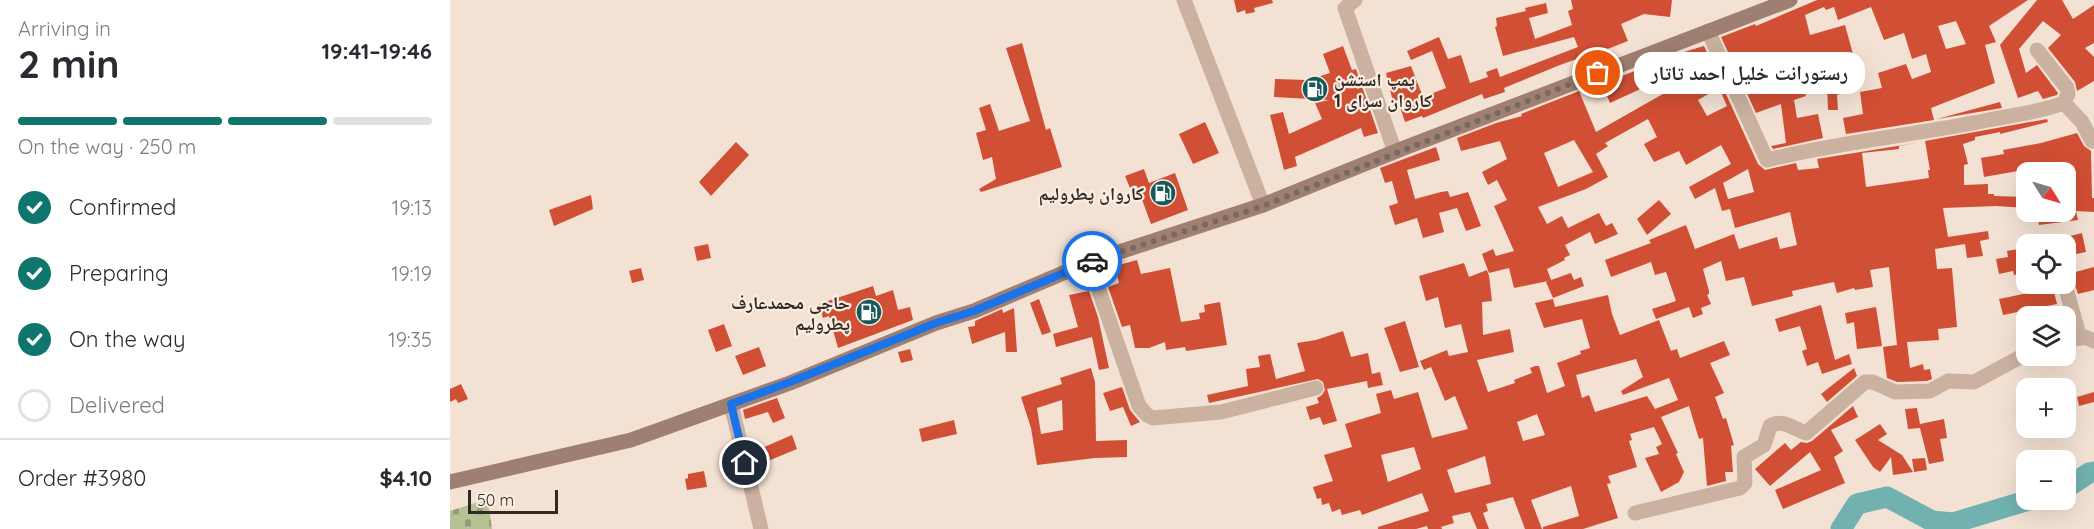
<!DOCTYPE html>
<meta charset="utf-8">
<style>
:root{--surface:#fff;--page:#f7f7f7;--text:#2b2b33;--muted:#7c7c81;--line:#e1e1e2;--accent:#0f766e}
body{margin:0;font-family:Quicksand,"Noto Naskh Arabic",sans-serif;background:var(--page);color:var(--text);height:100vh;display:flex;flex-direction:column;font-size:22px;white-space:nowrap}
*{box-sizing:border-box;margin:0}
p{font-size:20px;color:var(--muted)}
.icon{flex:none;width:33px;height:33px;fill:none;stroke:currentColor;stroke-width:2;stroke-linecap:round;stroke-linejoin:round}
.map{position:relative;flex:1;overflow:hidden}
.sheet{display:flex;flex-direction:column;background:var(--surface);width:450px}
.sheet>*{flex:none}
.needle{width:39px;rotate:127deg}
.buttons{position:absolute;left:1566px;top:162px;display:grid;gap:12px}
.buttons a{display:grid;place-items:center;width:60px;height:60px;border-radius:12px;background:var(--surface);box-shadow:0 6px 24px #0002;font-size:30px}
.scale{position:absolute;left:18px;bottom:15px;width:90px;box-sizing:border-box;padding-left:6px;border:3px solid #342824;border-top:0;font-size:16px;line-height:21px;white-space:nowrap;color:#342824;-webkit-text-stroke:4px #faede1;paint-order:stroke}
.pin{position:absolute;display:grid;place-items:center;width:51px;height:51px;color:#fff;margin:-26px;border:3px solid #fff;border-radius:50%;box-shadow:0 2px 6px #0007}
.courier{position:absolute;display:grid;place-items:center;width:60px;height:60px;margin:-30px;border:4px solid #1a73e8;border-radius:50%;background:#fff;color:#222;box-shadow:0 2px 8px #0007}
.bubble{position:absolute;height:42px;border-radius:18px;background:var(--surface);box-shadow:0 6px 24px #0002;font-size:20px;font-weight:800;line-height:42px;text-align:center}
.summary em{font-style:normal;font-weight:800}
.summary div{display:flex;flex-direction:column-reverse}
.summary{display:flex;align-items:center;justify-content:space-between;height:102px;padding:0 18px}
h1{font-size:39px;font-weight:800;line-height:45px}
.bar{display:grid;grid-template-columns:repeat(4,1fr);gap:9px 6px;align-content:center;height:72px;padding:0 18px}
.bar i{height:8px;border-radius:4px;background:var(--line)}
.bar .active{background:var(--accent)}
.bar p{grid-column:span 4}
.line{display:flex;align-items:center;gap:15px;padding:0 18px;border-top:2px solid var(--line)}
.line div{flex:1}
ol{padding:0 18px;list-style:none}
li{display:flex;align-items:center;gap:18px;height:66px}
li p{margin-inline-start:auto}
li .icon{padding:6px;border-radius:50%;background:var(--accent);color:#fff;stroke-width:4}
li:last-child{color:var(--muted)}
li i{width:33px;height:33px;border:3px solid var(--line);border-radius:50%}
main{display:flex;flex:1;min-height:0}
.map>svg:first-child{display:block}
.cemetery{fill:url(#cemetery-stones)}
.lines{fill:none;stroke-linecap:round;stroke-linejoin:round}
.river{stroke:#71b2b0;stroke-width:21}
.building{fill:#d14f34;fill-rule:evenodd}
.street{stroke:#cbb1a0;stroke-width:15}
.secondary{stroke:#9f7f71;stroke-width:15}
.done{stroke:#776962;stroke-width:6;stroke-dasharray:0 10.8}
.route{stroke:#1a73e8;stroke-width:8}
.labels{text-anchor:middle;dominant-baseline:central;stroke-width:4.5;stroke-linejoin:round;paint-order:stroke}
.poi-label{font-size:18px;font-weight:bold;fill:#342824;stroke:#faede1;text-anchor:end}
</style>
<main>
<section class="sheet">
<div class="summary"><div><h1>2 min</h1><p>Arriving in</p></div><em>19:41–19:46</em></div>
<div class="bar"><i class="active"></i><i class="active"></i><i class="active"></i><i></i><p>On the way · 250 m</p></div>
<ol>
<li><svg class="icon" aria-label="check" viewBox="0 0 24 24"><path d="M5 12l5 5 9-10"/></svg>Confirmed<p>19:13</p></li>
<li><svg class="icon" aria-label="check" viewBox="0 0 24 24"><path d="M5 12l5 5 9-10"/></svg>Preparing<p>19:19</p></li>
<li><svg class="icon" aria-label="check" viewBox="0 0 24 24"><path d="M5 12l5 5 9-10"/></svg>On the way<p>19:35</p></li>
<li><i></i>Delivered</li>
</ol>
<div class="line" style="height:78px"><div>Order #3980</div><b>$4.10</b></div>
</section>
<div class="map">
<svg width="1644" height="529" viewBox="0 0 1644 529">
<defs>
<pattern id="cemetery-stones" width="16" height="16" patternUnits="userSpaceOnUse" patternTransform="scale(1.5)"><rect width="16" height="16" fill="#b6c294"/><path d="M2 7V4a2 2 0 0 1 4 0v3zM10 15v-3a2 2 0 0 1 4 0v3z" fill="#959e79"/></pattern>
</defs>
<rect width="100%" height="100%" fill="#f3e2d4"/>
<polygon class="cemetery" points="38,499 42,529 0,529 0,511"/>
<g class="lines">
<g class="river">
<polyline points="1616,488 1639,473 1644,472"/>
<polyline points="1391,529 1407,504 1437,497 1482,521 1503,523 1579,500"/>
</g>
</g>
<g class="building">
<polygon points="784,0 822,0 823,3 804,8 805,12 796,14 795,10 787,13"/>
<polygon points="1121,0 1222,0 1220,17 1194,14 1171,24 1178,41 1155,50 1155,52 1137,59 1135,56 1110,65 1054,88 1055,92 1034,99 1032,94 973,118 972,116 955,122 949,104 944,106 936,73 961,66 973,97 996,88 982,51 961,60 957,51 989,37 998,59 1011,55 1020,83 1038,77 1036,72 1047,68 1050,77 1128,47 1124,37 1053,56 1045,27 1047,26 1046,18 1076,11 1075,8 1096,3 1098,13 1079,18 1085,39 1122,25 1118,11 1123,9"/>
<path d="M1367 0H1578L1539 26 1546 42 1535 45 1545 83 1481 108 1484 120 1396 134 1393 118 1413 114 1410 92 1432 88 1428 73 1456 64 1462 79 1481 72 1476 54 1462 59 1454 33 1434 40 1421 7 1388 20 1384 7 1376 10 1374 7 1355 15 1360 35 1395 25 1403 54 1385 61 1386 67 1383 68 1390 94 1387 95 1388 110H1378L1377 86 1354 91 1356 96 1344 100 1347 118 1368 114 1373 138 1323 149 1321 146 1336 143 1331 104 1306 113 1271 37 1305 24 1306 26ZM1506 21 1516 44 1496 49 1488 26ZM1367 55 1371 73 1350 78 1345 61Z"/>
<polygon points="1587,0 1612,0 1623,19 1644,5 1644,43 1635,48 1644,57 1644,81 1627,91 1625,82 1598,48 1611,35 1593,21 1569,49 1576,73 1587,65 1608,93 1607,95 1593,99 1588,91 1568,98 1550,45"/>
<polygon points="572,43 596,130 600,128 612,167 531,192 529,189 546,179 542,157 533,160 526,133 536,130 529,108 540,104 549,131 580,121 556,48"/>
<polygon points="893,46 902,70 906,69 928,133 914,137 911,128 845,157 847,166 834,170 820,115 833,112 839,134 872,119 865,103 879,100 824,97 825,79 858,80 880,73 873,54"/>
<path d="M1254 46 1308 164 1315 170 1346 163 1348 170 1369 168 1367 159 1472 142 1449 146V149L1412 153 1416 187 1479 178 1478 170H1480L1475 141 1597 119 1598 122 1550 134V132L1525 137V140L1513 144 1518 164 1514 165V185L1538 184V194H1544V196L1576 197V208L1546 206 1493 208 1498 237 1538 231 1539 239 1530 241 1533 256 1517 258 1515 244 1485 249 1487 269 1502 268 1507 327 1488 329 1489 340 1457 342 1460 368 1473 364 1474 370 1480 369 1482 379 1477 381 1447 382 1437 378 1433 347 1447 345 1439 267 1420 270 1423 287 1405 290 1404 288 1387 293 1384 282 1342 291 1343 296 1302 306 1294 277 1276 281 1271 261 1253 269 1259 291V294L1257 295 1261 304 1251 308 1253 314 1243 318 1239 307 1206 319 1202 309 1226 301 1216 272 1205 275 1201 262 1161 277 1155 260 1201 243 1199 240 1236 225 1245 249 1284 234 1289 249 1327 237 1330 249 1347 245 1340 212 1285 228 1280 209 1272 211 1265 188 1245 199 1239 187 1281 164 1271 145 1236 165 1229 151 1204 162 1194 144 1207 137 1198 119 1155 143 1158 146 1146 154 1158 177 1136 189 1088 207 1097 224 1112 216 1118 228 1149 213 1156 226 1162 223 1168 234 1145 244 1140 232 1115 245 1120 255 1114 258 1115 260 1097 269 1101 280 1121 273 1124 280 1131 277 1134 286 1103 298 1096 282 1098 281 1064 288 1059 268 1039 273 1032 254 1043 249 1046 256 1064 251 1044 206 1057 200 1047 180 1038 185 1032 172 1057 159 1050 141 1011 151 1007 138 1046 123 1072 116 1071 114 1129 91 1146 132 1227 86 1221 75 1160 103 1152 84 1197 66 1200 72 1229 57 1227 54ZM1269 88 1277 106 1257 116 1248 100ZM1124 140 1143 172 1108 187 1094 153ZM1298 169 1304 192 1278 199 1273 183Z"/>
<polygon points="1550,102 1552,108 1487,119"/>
<polygon points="755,122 769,153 743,164 729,134"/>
<polygon points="1627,133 1634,146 1641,151 1642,198 1644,198 1644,212 1626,211 1628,220 1589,225 1587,212 1616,212 1616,172 1568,171 1534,177 1531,158 1554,154 1553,150 1591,143"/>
<polygon points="286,142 299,155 261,196 249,182"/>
<polygon points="986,147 990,160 957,170 965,199 991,192 998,191 1000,197 1018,192 1031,226 1016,231 1007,208 989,213 994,232 973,238 967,218 945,225 939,206 948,203 942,181 935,183 930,168"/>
<polygon points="694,169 699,183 725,173 738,210 701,224 687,186 680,188 675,176"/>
<polygon points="141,195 143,209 104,226 99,210"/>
<polygon points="1209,200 1221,214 1197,235 1187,219"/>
<polygon points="1632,233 1636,252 1616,256 1616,237"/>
<polygon points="258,244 261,258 247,261 244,247"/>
<polygon points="1574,248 1576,257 1576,273 1564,275 1563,271 1549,274 1546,259 1558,257 1557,251"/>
<polygon points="687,260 691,274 720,268 731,322 750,319 749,313 755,312 754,305 770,302 777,345 736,351 735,347 716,350 715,342 699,348 685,348 680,325 672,327 658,287 669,283 665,266"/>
<path d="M1014 263 1019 277 1037 270 1039 276 1042 301 1032 302 1033 335 1060 329 1064 352 1027 360 1038 392 1065 383 1064 380 1082 373 1080 368 1085 366H1089L1097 393 1115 386 1107 363 1131 354 1130 351 1140 348 1132 319 1094 328 1085 303 1103 299 1105 307 1158 295 1162 314 1170 335 1209 320 1221 351 1227 349 1230 358 1274 341 1280 355 1260 363 1274 393 1265 397 1273 419 1276 418 1284 445 1281 446 1283 472H1275L1276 481 1257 486 1253 438 1249 439 1239 406 1211 417 1228 453 1226 454 1234 472 1229 482 1211 492 1195 458 1209 454 1206 447 1212 444 1204 427 1180 434 1182 440 1179 441 1187 467 1158 476 1161 483 1157 484 1168 518 1133 529H1093V527L1129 516 1121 486 1081 500 1092 529H1075L1063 497 1036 504 1038 511 1033 513 1039 529H1027L1020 512 1002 516 1004 523 991 527 992 529H978L977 526 966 529H928V527L979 511 972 493 912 515 910 510 892 515 890 509 882 512 879 503 872 505 871 498 867 499 863 487 883 481 874 455 902 447 895 424 931 413 926 394 941 390 944 399 968 392 982 438 1018 429 1005 396 995 401 981 367 974 370 970 361 997 350 999 356 1018 352 1011 324 995 328 988 297 976 301 969 276ZM1186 359 1193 377 1171 391 1173 395 1219 378 1228 400 1205 409 1197 396 1145 412 1139 395 1132 398 1126 375ZM1087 414 1095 435 1073 441 1067 422ZM964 447 971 469 938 482 931 455ZM1035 456 1041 484 1005 493 997 470Z"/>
<polygon points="1644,267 1644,290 1628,294 1624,282 1618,274"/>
<polygon points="191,268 194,280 182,283 179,271"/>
<polygon points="423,286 426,296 443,290 448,310 460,307 463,320 388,348 379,316 373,318 369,304"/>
<polygon points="1603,288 1607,304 1553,315 1549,299"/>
<polygon points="639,291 648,317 659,368 649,370 642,337 606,347 603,334 628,327 619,295"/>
<polygon points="589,299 601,332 592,335 580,303"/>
<polygon points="1371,305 1385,360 1399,354 1402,364 1372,374 1368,362 1357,366 1352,351 1357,349 1350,326 1329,332 1325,319"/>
<polygon points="1426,307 1432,346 1407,349 1404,322 1397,324 1395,313"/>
<polygon points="564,308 567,352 556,352 555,332 522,344 518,327 525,326 525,321 552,309 553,313"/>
<polygon points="955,321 969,367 950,372 934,328"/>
<polygon points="274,324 282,346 266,352 258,330"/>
<polygon points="893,331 901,357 918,353 922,374 930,372 933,385 918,388 917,381 877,389 887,421 873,425 870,417 860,420 856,407 869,403 867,398 872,395 875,390 873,382 868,379 759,403 757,395 798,386 796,369 810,367 808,356 820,354 826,379 855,371 847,343 866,340"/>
<polygon points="309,347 316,366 293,375 285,356"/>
<polygon points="460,349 463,360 451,363 448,352"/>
<path d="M641 368 645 382 646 441 677 440V457L645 458 587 465 581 428 571 397 612 384 610 378ZM612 400 613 430 591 434 587 408Z"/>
<polygon points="1404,368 1407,376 1377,402 1371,394"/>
<polygon points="11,384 18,399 8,403 6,399 0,402 0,389"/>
<polygon points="672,387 680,410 690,422 681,426 673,407 660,411 653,393"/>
<polygon points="1644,392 1644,402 1629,406 1627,397"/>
<polygon points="327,398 335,418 323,423 318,412 295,419 293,410"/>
<polygon points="1403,406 1408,417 1381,430 1393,451 1384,457 1395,483 1333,509 1325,490 1371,470 1360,452 1320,486 1305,469 1335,443 1341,450 1351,442 1357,443 1362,441"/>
<polygon points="1467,408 1470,424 1494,419 1497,438 1490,439 1494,461 1479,464 1470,428 1458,429 1455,409"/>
<polygon points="504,420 507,434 472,442 469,429"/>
<polygon points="1430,424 1437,434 1428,440 1452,455 1463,472 1443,475 1441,457 1430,472 1423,467 1405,440"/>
<polygon points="342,435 347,449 306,466 303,452"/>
<polygon points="1475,458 1477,470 1464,472 1462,459"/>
<polygon points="254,471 257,487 237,490 235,479 238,478 238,474"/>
</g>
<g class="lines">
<g class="street">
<polyline points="734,0 813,205"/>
<polyline points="905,0 895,8 945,152"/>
<path d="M1258 31 1317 160C1389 142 1465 135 1538 120 1564 115 1590 112 1614 103L1632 122 1642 141H1644"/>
<polyline points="1587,50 1617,88 1618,94 1614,103"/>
<polyline points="639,262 689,406 697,415 703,418 771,412 866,388"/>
<polyline points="1615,285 1630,338"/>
<polyline points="1616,340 1635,337 1644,341"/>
<polyline points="281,404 311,529"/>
<path d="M1185 513 1290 488 1295 483 1294 457 1314 445 1320 426C1332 418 1344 429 1356 433L1415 382H1423L1445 392 1480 391 1498 381 1524 382 1576 354"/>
</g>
<polyline class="secondary" points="0,482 181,440 340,383 486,323 524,311 639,262 813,205 954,148 1340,0"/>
</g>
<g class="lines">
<polyline class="done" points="642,261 813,206 1148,73"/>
<polyline class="route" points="295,463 281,404 340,382 486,323 524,311 642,261"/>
</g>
<defs>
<symbol id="fuel-disc" viewBox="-11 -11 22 22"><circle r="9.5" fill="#165959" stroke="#faede1"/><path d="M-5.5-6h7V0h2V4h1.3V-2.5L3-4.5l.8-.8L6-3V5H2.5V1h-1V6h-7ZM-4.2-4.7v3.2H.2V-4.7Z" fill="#fff"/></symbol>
</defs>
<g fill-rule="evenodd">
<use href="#fuel-disc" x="850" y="74" width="30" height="30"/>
<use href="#fuel-disc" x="698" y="178" width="30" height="30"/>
<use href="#fuel-disc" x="404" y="297" width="30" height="30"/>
</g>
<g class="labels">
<g class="poi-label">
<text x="884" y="79" text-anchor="start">پمپ استشن<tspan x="884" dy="21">کاروان سرای 1</tspan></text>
<text x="694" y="193">کاروان پطرولیم</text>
<text x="400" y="302">حاجی محمدعارف<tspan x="400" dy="21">پطرولیم</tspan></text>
</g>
</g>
</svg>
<div class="buttons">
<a><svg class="needle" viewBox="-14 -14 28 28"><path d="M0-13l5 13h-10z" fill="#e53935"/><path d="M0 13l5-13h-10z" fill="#7c7c81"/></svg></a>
<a><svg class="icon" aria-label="locate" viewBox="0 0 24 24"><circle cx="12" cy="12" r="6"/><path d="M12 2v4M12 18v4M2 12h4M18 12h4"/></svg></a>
<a><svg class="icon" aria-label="layers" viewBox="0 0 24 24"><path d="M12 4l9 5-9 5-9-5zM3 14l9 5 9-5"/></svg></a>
<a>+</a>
<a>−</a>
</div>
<div class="scale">50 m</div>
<div class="pin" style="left:1148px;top:73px;background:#ea580c"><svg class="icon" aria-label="bag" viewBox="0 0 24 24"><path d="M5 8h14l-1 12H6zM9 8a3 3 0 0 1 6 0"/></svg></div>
<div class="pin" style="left:295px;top:463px;background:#1f2937"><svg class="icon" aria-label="home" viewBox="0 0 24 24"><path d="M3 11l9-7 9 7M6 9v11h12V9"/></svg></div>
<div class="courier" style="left:642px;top:261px"><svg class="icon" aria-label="car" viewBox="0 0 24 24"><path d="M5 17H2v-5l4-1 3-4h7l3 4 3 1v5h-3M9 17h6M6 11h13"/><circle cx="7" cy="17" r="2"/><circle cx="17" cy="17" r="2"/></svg></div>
<div class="bubble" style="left:1184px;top:52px;width:231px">رستورانت خلیل احمد تاتار</div>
</div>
</main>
